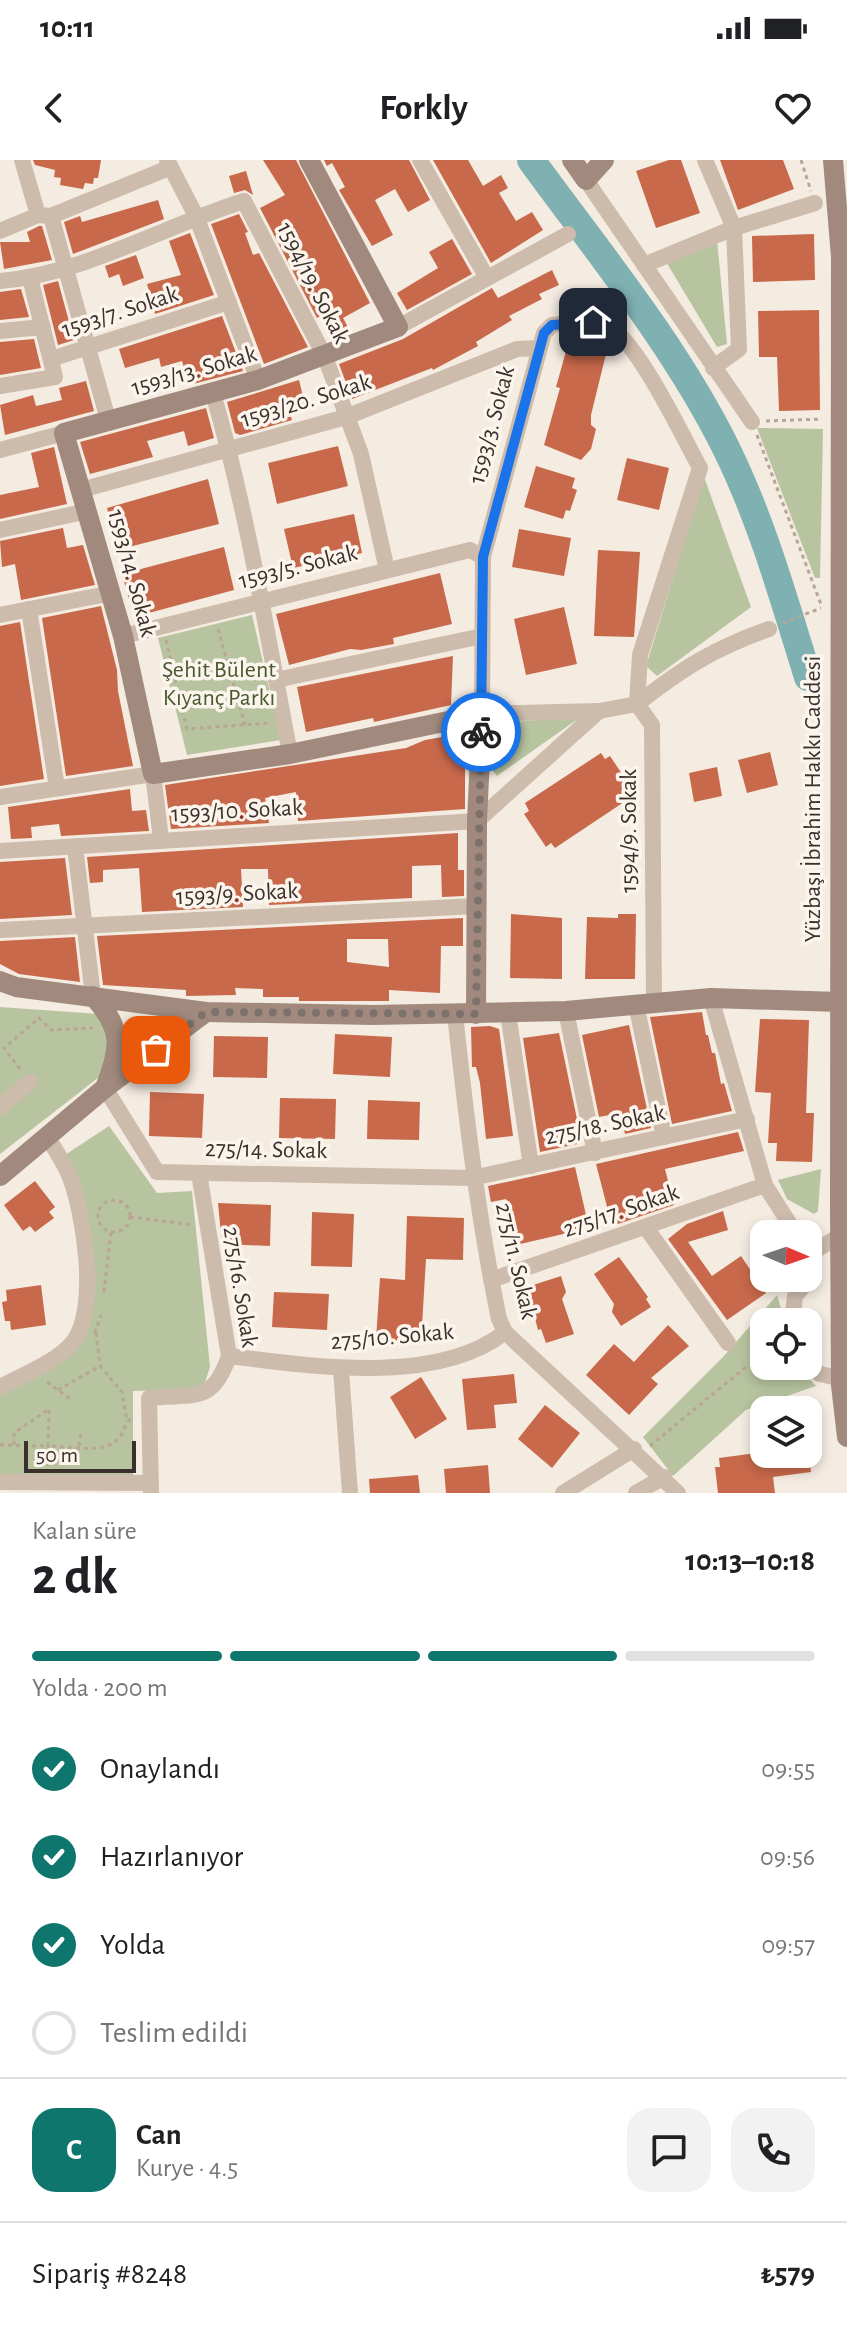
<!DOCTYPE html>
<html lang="tr">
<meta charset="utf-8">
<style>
:root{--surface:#fff;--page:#f2f2f2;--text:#202124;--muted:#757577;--line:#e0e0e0;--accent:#0f766e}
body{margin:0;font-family:"Alegreya Sans",sans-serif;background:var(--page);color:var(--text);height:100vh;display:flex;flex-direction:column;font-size:30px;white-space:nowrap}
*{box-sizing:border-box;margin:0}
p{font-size:26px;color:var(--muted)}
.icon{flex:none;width:44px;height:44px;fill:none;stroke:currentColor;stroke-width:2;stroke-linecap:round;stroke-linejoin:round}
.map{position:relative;height:1333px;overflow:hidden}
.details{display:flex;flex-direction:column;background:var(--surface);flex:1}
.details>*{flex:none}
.needle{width:52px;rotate:92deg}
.controls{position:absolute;left:750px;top:1060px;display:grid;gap:16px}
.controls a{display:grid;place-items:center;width:72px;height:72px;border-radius:16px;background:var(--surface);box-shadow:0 4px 12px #0003;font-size:40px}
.scale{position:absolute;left:24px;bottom:20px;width:112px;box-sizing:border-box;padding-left:8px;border:4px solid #3b302b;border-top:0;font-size:22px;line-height:28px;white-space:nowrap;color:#3b302b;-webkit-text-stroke:6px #fbf5ee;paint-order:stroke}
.pin{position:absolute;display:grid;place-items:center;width:68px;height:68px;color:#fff;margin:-34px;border-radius:16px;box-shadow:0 4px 12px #0006}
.courier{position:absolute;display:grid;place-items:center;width:80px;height:80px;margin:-40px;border:6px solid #1a73e8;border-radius:50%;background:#fff;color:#222;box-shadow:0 2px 10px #0007}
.headline em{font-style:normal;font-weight:600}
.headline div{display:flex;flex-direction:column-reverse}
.headline{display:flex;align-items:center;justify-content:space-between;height:136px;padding:0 32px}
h1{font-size:52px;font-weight:600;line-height:60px}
.bar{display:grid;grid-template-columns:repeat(4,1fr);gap:12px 8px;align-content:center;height:96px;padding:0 32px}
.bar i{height:10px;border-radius:6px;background:var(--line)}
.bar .on{background:var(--accent)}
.bar p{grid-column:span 4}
.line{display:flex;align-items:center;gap:20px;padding:0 32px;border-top:2px solid var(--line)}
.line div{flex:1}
.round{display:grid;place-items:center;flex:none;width:84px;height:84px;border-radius:24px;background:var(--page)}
ol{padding:0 32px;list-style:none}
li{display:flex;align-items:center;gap:24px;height:88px}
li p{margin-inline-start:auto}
li .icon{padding:8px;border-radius:50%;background:var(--accent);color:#fff;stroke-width:4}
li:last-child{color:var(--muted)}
li i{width:44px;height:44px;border:4px solid var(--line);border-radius:50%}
.status{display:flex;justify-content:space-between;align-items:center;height:56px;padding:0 40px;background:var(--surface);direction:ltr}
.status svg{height:22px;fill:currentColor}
header{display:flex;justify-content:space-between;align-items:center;height:104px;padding:0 32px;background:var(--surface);font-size:36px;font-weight:600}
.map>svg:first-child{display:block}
.green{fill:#b8c4a0}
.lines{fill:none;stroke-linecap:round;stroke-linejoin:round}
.river{stroke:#7fb0b2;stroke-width:28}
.building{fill:#c8694b;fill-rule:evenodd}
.path{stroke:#b9a596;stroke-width:3;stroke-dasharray:4 4;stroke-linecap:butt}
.street{stroke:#cdbbac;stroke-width:16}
.secondary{stroke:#a18a7d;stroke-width:20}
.done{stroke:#7c716b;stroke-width:8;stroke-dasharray:0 14.4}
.route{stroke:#1a73e8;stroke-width:10}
.labels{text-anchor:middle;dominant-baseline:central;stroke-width:7;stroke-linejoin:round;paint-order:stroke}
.street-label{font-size:24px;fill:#3b302b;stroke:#fbf5ee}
.park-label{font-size:24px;fill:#4a5a2e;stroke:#fbf5ee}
</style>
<div class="status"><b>10:11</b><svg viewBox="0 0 49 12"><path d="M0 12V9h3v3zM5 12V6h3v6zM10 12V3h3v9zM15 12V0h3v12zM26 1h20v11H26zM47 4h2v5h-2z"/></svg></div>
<header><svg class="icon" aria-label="back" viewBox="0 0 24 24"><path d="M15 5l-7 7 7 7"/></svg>Forkly<svg class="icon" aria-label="heart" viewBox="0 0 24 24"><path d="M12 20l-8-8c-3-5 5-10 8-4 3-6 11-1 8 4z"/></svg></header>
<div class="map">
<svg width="847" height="1333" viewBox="0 0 847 1333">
<rect width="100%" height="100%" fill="#f4ebe1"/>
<g class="green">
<polygon points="717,80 727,184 717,187 665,100"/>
<polygon points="757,268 823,269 820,418 815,418"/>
<polygon points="704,317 751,447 657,516 646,506"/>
<polygon points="252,455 281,580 187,595 158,478"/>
<polygon points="582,556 497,616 487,604 493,564"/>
<path d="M0 847 99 854C107 875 111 892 103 914L0 994Z"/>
<polygon points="109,966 157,1033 192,1031 210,1207 203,1229 133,1231 133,1318 0,1320 0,1227 69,1185 92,1128 65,995"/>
<polygon points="821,1009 818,1051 814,1054 787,1039 778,1020"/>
<polygon points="777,1135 785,1162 764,1162 764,1206 797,1206 816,1226 746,1250 673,1316 643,1277 723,1197"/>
</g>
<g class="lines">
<path class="river" d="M531 0C598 92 675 185 726 288 762 361 784 440 808 517"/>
</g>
<g class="building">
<polygon points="33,0 101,0 98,18 94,18 93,24 85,23 83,29 60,25 61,18 54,17 55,10 35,5"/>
<polygon points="263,0 296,0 370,143 343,158 350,171 334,177 322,155 317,158 260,48 285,35"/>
<polygon points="324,0 409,0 430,40 408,52 395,29 375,40 393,75 372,86 339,30 345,27 332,3 327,6"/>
<polygon points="433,0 468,0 483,26 501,15 508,28 499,33 516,61 532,52 543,70 491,103"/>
<polygon points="669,0 681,0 700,53 656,68 636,11"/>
<polygon points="720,0 783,0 794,29 738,50"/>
<polygon points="246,11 253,35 245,30 234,33 229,16"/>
<polygon points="158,40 164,59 73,94 64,62 80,56 82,62"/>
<polygon points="239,54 248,72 245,73 253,95 259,93 308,187 264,204 211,64"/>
<polygon points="39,66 42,66 52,100 4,109 0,82 30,82 27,72"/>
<polygon points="190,73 214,135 155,154 147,124 181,115 169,81"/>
<polygon points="814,74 815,120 753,122 752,76"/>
<polygon points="452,79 472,114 407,150 397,133 438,108 429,92"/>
<polygon points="136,95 144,118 123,126 119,114 109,118 105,106"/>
<polygon points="552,110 559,125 539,134 542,139 509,156 512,160 476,182 478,186 433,210 432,208 352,239 339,204 403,179 492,128 498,138"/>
<polygon points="58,121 74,180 58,185 43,125"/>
<polygon points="21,129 29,157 0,160 0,132"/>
<polygon points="819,150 820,250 779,251 777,197 759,197 758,151"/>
<polygon points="222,156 243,211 189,225 182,201 161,207 159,198 125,208 119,189"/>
<polygon points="34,179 41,208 0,215 0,182"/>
<polygon points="568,184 607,190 591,255 591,265 596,269 591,289 581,300 544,285 560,228 556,227"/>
<polygon points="299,220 306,249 290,253 292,260 240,275 235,273 227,242"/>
<polygon points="86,221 94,251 5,275 0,245 33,235 36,246 62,240 59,228"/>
<polygon points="206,248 214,278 188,286 184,271 147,281 153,297 90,314 80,282"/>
<polygon points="338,286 348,326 277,344 268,303"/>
<polygon points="54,287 67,344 0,359 0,335 39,327 31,293"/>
<polygon points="627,298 669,308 659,350 617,340"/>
<polygon points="536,306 575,318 572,328 577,330 570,351 566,350 563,359 524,347"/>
<polygon points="208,319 219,364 117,390 107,348"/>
<polygon points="354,354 362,393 293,408 284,369"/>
<polygon points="63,368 67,388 83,385 95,425 21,440 15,404 2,407 0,381"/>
<polygon points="519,369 571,378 564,416 512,407"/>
<polygon points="224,387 234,430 134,457 122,414"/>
<polygon points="598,390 640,392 634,477 594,476"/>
<polygon points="440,413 452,464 393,478 394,484 361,490 350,489 289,505 276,454"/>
<polygon points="101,446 117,510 118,531 133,606 66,616 42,458"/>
<polygon points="564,447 577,504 526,515 514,459"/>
<polygon points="20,462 44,619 0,626 0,466"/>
<polygon points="453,496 451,545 374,562 373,558 306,572 297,527"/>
<polygon points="465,573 465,649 298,661 296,632 265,638 269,663 171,669 165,625 406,588 425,580"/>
<polygon points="770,592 778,625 747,633 738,600"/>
<polygon points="601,593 605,599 610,596 632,629 624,635 627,640 555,688 551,683 546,687 524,654 529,651 525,643"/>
<polygon points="717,607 722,636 694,642 689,613"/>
<polygon points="130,629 132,651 146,650 149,671 61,676 59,664 31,667 32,678 11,679 8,647"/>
<polygon points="458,673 458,710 464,710 464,736 442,737 441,705 412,706 412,738 269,745 268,709 241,709 243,747 142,752 139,708 103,710 103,722 90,723 87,697"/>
<polygon points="65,698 72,755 0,759 0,702"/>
<polygon points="511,754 562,758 562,819 510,818"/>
<polygon points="618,754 636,754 635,819 585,819 587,757 618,758"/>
<path d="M463 758V786H441L440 833 389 830V841H299V837H263V829L235 828 236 835 186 836V830L103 825 97 776ZM347 779H388L389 807 347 802Z"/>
<polygon points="75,777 80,822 19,814 0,804 0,781"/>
<polygon points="702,852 706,875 708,875 712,893 715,893 721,924 724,923 732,951 672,964 650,857"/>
<polygon points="760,859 809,860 806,953 814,953 812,1002 776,1001 777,983 768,983 771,933 755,932"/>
<polygon points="629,865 651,968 625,974 620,953 599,957 582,875"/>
<polygon points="490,866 499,869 513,976 486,979 480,923 476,907 472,907 471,867"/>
<polygon points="559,873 582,983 540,992 523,878"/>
<polygon points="335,874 392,877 390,917 333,914"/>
<polygon points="214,876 268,877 267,918 213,917"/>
<polygon points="150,932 204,934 202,978 149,976"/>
<polygon points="280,938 336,939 335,979 279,978"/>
<polygon points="368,940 420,942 419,980 367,979"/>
<polygon points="738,972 744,991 665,1009 674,1045 612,1066 596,1004"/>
<polygon points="575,1007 589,1068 516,1085 506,1039 491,1042 488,1026"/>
<polygon points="35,1021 55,1047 49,1052 54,1058 35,1072 30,1066 23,1071 4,1045"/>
<polygon points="218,1043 271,1045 270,1086 222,1084"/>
<polygon points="723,1051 728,1070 688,1082 712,1116 741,1096 766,1133 727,1160 668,1079 687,1064"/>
<polygon points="312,1052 354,1054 352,1107 311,1106"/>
<polygon points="407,1056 464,1058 463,1100 426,1099 421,1182 376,1180 380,1118 405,1120"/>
<polygon points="619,1097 648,1137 646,1139 651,1147 621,1166 612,1152 614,1144 594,1114"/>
<polygon points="561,1116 566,1132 562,1139 574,1174 546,1183 541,1169 538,1170 527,1127"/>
<polygon points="41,1125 46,1165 11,1170 10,1161 5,1161 2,1142 7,1141 6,1130"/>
<polygon points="274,1132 329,1134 327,1170 272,1167"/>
<polygon points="668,1165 689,1186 651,1218 658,1224 629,1255 586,1215 614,1184 634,1202"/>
<polygon points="514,1214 517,1243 494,1245 496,1268 467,1270 462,1219"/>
<polygon points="421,1217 447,1259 415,1279 390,1237"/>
<polygon points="545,1245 580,1273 552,1308 518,1279"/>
<polygon points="764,1292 809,1294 811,1312 773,1317 775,1333 718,1333 715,1307 720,1307 719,1298"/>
<polygon points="488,1305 490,1333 446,1333 444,1309"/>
<polygon points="418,1315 420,1333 370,1333 369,1319"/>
</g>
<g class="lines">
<g class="path">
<polyline points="801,0 811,31"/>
<polyline points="766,261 822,259"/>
<polyline points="757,275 822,447"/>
<polyline points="783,463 821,448"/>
<polyline points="218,469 245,565"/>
<polyline points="166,480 187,569 268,563"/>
<polyline points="20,909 4,888 39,858 51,870 93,868"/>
<circle cx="114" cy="1056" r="16"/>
<polyline points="130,1057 193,1065"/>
<polyline points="104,1132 111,1072"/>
<polyline points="95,1173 101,1155"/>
<polyline points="96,1173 100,1205"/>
<polyline points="47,1222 73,1241"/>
<polyline points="58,1230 100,1206 122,1232 127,1261"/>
<polyline points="0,1285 48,1286 49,1249"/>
<polyline points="14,1285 14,1273 49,1249"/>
<polyline points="79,1286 81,1272"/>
<polyline points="650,1286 747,1206"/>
<path d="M48 1306V1286C68 1286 105 1295 119 1278 125 1271 124 1263 133 1257"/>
</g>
<g class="street">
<polyline points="22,0 38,55 51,56"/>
<polyline points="167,0 196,56 258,220"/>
<polyline points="420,0 487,118"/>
<polyline points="705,0 734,68 739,189 713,208"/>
<polyline points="586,20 752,262"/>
<polyline points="51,56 109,263"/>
<polyline points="51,56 171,7"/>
<polyline points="0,71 38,55"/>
<polyline points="644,105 734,68 815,43"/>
<path d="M0 121C87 113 161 67 244 41L325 197 361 294 387 410"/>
<polyline points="398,167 568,74"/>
<polyline points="0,171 43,167"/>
<polyline points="51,199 229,142"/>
<polyline points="0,226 55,217 30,118"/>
<path d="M213 233C247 351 267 473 290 594"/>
<polyline points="0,290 64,273"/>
<polyline points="81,330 346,257 517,189 540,188"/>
<polyline points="0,370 88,351"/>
<polyline points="29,449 57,628"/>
<polyline points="0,455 112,433"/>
<polyline points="123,476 470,390 483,397"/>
<polyline points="276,520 482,476"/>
<path d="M637 544C683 508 713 489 769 469"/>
<polyline points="599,551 637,544 652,565 654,842"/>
<polyline points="0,637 153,614 161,679"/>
<polyline points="75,686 93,836"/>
<path d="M0 691 477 661 599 551 482 554 483 397 544 173 552 165C568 163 593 158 608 166 637 180 683 277 700 308L640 495 637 544"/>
<polyline points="0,770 476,746"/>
<polyline points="711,838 765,1025 796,1074"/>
<polyline points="636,844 664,977"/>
<polyline points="566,851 595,993"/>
<polyline points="508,853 531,1006"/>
<path d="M455 854C466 956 478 1058 499 1159L505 1172 678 1333"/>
<polyline points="105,928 157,1012 472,1018 747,959"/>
<polyline points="0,947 30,922"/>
<polyline points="647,1069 728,1183"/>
<polyline points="808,1095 841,1075"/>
<polyline points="491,1120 765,1025"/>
<polyline points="792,1162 795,1136 812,1117 808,1104"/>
<path d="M229 1196C310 1206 438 1226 505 1172"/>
<polyline points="808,1204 820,1214 838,1218 841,1225"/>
<polyline points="341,1210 350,1333"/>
<path d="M0 1227C22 1215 57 1202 73 1182 99 1149 84 1052 69 1015 64 1002 55 990 48 978"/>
<polyline points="0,1322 150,1323"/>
<path d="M151 1333 149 1238C195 1233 212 1245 229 1196L199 1013"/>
<polyline points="563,1333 634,1289"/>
<polyline points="636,1333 664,1317"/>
</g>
<g class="secondary">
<polyline points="309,0 398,167 258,220 64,273 123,476 153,614 290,594 482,554 477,661 476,854"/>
<polyline points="572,0 586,20 604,0"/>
<polyline points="833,0 841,97 840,1043 841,1225 847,1277"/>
<polyline points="0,821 16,827 206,852 374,855 566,851 711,838 839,842"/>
<path d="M93 836C123 869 121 886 105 928"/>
<polyline points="0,1016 105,928 206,852"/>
</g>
</g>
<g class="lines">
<polyline class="done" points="156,890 206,852 476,854 481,572"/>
<polyline class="route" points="481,572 483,397 544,173 552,165 593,162"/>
</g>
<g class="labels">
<g class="street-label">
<text transform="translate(313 123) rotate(63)">1594/19. Sokak</text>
<text transform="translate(120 152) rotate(-18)">1593/7. Sokak</text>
<text transform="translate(194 211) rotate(-16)">1593/13. Sokak</text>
<text transform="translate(306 241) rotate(-17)">1593/20. Sokak</text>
<text transform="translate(492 265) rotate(-75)">1593/3. Sokak</text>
<text transform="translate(298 407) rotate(-14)">1593/5. Sokak</text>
<text transform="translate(132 413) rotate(75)">1593/14. Sokak</text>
<text transform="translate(813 639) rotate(-90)">Yüzbaşı İbrahim Hakkı Caddesi</text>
<text transform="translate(237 651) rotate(-3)">1593/10. Sokak</text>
<text transform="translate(629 671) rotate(-90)">1594/9. Sokak</text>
<text transform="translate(237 734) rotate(-3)">1593/9. Sokak</text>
<text transform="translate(605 965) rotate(-12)">275/18. Sokak</text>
<text transform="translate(266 990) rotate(1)">275/14. Sokak</text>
<text transform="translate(621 1051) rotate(-19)">275/17. Sokak</text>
<text transform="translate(516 1101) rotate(77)">275/11. Sokak</text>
<text transform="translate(240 1127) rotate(81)">275/16. Sokak</text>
<text transform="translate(392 1177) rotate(-5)">275/10. Sokak</text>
</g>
<g class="park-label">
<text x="219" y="510">Şehit Bülent<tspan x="219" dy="28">Kıyanç Parkı</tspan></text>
</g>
</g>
</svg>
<div class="controls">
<a><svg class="needle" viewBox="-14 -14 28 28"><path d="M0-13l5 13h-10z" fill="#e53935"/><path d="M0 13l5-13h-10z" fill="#757577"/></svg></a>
<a><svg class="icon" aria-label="locate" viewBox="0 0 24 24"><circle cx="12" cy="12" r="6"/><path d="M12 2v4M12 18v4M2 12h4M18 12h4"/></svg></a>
<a><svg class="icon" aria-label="layers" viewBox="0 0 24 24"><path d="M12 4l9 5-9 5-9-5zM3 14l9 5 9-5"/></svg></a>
</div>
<div class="scale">50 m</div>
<div class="pin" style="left:156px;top:890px;background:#ea580c"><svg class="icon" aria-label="bag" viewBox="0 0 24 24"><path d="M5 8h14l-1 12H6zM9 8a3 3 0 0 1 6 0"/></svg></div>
<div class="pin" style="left:593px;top:162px;background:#1f2937"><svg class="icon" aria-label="home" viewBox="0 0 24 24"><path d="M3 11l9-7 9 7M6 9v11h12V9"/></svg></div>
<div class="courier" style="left:481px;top:572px"><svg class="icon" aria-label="bike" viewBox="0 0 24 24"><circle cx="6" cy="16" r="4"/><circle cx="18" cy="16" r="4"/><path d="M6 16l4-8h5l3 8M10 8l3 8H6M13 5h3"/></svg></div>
</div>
<section class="details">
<div class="headline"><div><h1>2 dk</h1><p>Kalan süre</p></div><em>10:13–10:18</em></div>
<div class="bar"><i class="on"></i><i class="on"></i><i class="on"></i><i></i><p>Yolda · 200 m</p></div>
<ol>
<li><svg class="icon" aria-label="check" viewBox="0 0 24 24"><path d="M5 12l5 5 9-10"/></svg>Onaylandı<p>09:55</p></li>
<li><svg class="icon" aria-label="check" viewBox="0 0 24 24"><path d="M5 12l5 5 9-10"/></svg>Hazırlanıyor<p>09:56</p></li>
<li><svg class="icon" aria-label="check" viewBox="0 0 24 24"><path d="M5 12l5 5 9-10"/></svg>Yolda<p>09:57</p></li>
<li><i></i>Teslim edildi</li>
</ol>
<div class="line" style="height:144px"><b class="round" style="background:var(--accent);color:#fff">C</b><div><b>Can</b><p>Kurye · 4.5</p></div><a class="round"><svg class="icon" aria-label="chat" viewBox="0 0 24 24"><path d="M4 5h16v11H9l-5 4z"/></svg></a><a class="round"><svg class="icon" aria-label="phone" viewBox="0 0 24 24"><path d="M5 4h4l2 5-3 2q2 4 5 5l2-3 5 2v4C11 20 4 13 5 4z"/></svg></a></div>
<div class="line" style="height:104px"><div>Sipariş #8248</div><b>₺579</b></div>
</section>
